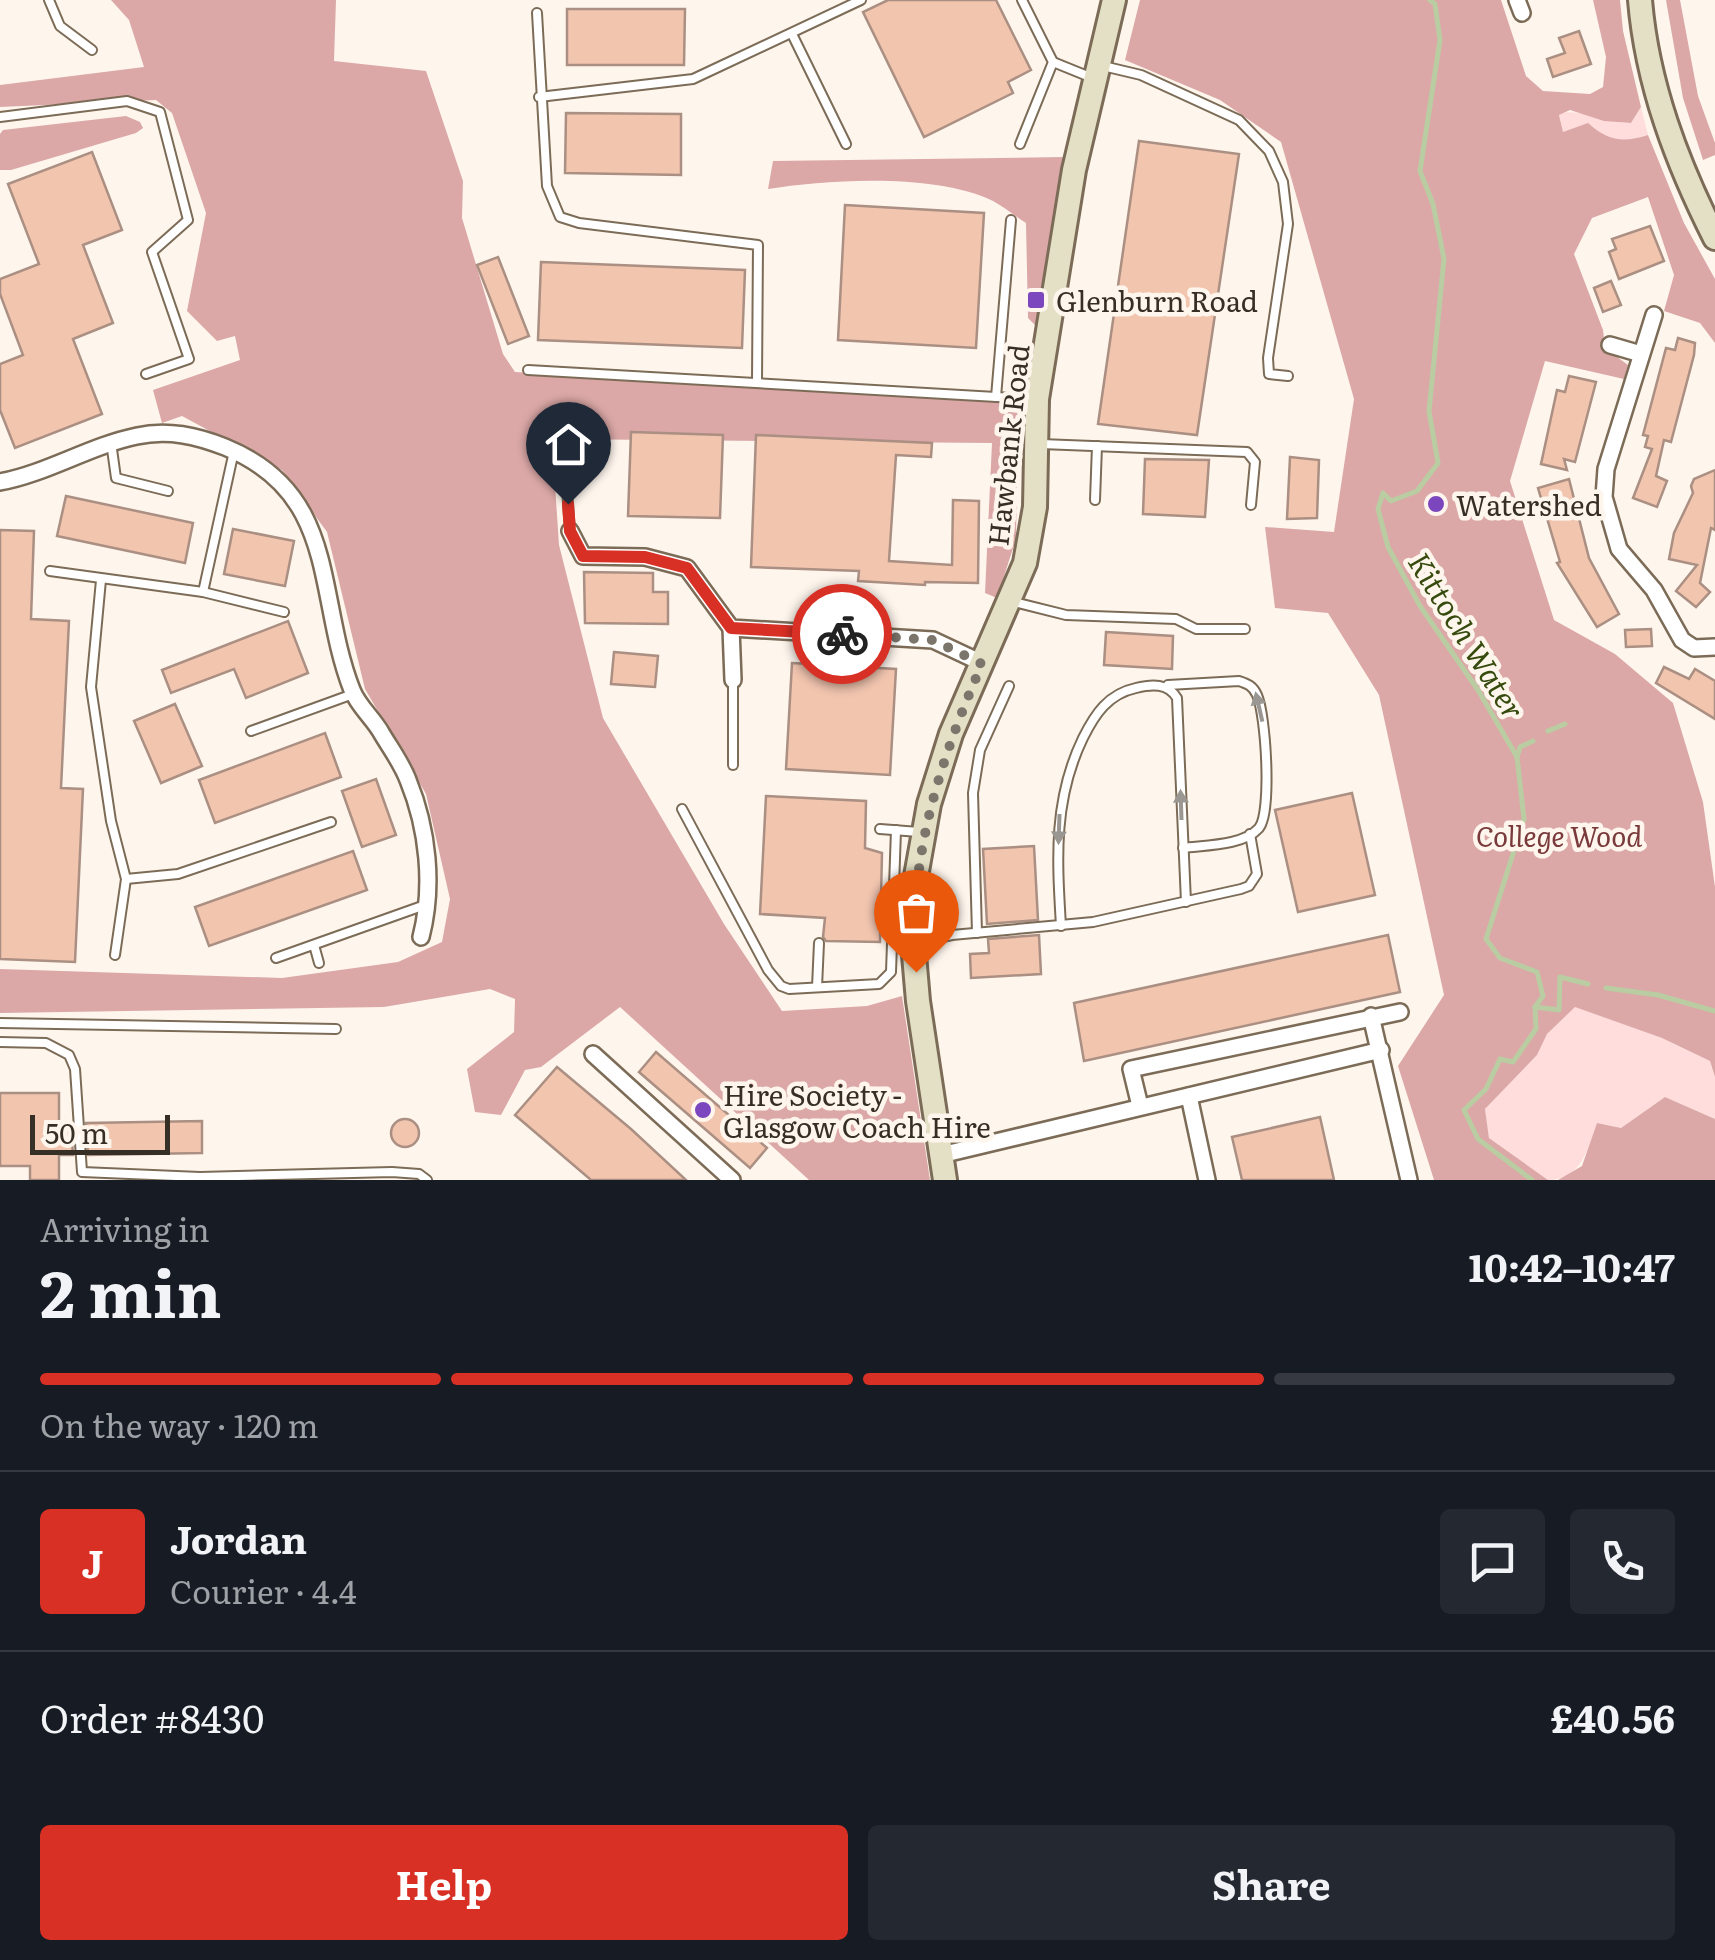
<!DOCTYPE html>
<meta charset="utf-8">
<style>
:root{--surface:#171b24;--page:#242831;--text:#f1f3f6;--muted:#9ea1a6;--line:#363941;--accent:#d93025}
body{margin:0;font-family:Literata,serif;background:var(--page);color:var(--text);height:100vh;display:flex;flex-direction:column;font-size:38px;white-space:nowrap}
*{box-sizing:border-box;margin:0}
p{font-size:32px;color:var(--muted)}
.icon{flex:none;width:55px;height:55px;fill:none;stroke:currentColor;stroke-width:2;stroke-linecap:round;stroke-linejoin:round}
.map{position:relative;height:1180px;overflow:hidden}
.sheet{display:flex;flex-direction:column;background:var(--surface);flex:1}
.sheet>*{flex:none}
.scale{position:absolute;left:30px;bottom:25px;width:140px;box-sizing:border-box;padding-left:10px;border:5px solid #362f26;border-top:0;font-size:28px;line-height:35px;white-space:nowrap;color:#362f26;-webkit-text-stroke:8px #fef6ed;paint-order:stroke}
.pin{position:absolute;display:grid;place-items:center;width:85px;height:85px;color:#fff;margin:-102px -42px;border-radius:50% 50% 50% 0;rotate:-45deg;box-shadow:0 0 10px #0007}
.pin .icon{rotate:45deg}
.courier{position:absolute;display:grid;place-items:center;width:100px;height:100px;margin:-50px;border:8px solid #d93025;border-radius:50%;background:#fff;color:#222;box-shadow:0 2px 12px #0007}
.summary em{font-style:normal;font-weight:700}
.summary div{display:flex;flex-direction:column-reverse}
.summary{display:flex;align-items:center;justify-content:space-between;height:170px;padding:0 40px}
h1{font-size:65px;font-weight:700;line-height:75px}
.bar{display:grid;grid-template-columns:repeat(4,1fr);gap:15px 10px;align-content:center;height:120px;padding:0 40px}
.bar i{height:12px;border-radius:8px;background:var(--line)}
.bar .active{background:var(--accent)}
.bar p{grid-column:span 4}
.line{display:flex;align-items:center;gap:25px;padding:0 40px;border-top:2px solid var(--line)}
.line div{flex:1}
.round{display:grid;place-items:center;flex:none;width:105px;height:105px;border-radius:10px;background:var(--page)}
.button{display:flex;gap:20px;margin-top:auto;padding:20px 40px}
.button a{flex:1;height:115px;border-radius:10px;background:var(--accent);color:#fff;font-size:40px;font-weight:700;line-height:115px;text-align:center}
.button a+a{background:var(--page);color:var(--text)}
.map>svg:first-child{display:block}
.green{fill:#fedddc}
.forest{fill:#dba8a7}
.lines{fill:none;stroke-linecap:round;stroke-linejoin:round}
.stream{stroke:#bacca2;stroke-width:5}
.building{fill:#f2c5af;stroke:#aa8f82;stroke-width:2.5}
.lane-casing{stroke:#7c6c57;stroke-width:12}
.street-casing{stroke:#7c6c57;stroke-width:20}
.secondary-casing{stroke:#7c6c57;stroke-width:28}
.lane{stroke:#fff;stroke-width:8}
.street{stroke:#fff;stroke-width:15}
.secondary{stroke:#e4e0c6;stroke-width:22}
.oneway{fill:#9a9792}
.done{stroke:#7c756c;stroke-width:10;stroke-dasharray:0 18}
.route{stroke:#d93025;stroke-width:12}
.poi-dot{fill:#7c47be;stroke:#fef6ed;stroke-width:4}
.labels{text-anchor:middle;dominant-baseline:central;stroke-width:9;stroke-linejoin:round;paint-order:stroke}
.poi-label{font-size:28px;fill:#362f26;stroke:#fef6ed;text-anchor:start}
.street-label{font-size:28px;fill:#362f26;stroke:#fef6ed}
.park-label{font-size:28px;font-style:italic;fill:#7a3a3b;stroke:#fef6ed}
.water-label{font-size:30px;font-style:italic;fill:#364b0d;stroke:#fef6ed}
</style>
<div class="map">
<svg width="1715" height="1180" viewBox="0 0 1715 1180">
<rect width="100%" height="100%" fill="#fef6ed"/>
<g class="green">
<path d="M1641 107 1648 135 1624 143 1598 132 1563 133 1559 114C1579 107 1607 124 1631 123Z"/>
<path d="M1575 1006 1662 1038 1710 1061 1715 1077V1119L1665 1097 1621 1128 1597 1123C1588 1149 1581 1180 1548 1180L1489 1138 1485 1109 1537 1055 1547 1034Z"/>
</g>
<g class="forest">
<polygon points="111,0 336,0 334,61 426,71 463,181 462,218 503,354 515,372 996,397 1018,409 1016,539 997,598 985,593 992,443 552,439 559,545 603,718 724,924 782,1011 867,1006 902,996 930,1180 809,1180 620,1007 541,1067 525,1070 501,1115 475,1112 467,1069 514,1032 515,999 490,989 384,1007 0,1013 0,969 282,978 398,962 442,942 450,899 426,794 365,689 327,532 282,470 182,416 162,423 153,390 240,360 235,336 217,341 187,311 206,213 172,113 156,100 0,107 0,85 144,67 129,20"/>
<path d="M1140 0H1501L1526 76 1543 91 1590 94 1603 87 1606 57 1593 0H1620L1623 31 1641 107 1631 123 1604 121 1570 110 1559 115 1563 132 1588 123C1608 141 1623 143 1648 135L1684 223 1715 279V343L1700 323 1664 311 1674 275 1648 197 1592 218 1574 254 1603 330 1605 348 1628 365 1624 379 1545 361 1510 481 1554 620 1615 654 1673 703 1703 802 1715 887V1077L1710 1061 1662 1038 1575 1007 1547 1034 1537 1055 1485 1109 1489 1138 1548 1180H1434L1398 1066 1444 995 1379 695 1328 613 1275 608 1265 527 1334 532 1354 399 1281 142 1220 100 1125 60Z"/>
<polygon points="1666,0 1680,0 1698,96 1715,143 1715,155 1703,160 1683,98"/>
<polygon points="126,116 140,122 143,128 136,133 11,170 0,170 0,134 3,130"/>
<path d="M1064 157 1038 328 1028 318 1026 223C1015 216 1004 207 993 201 937 173 829 179 768 189L773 161Z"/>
<polygon points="1665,1097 1715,1119 1715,1180 1558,1180 1582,1166 1597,1123 1621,1128"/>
</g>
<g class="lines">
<g class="stream">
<polyline points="1430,0 1435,4 1440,40 1420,171 1433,204 1444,259 1429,411 1438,463 1417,491 1391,501 1383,493 1378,509 1388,547 1420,606 1478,690 1517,757 1524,819 1486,939 1500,958 1537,972 1543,996 1535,1007 1536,1029 1513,1062 1500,1059 1486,1089 1464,1110 1478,1139 1532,1180"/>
<polyline points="1548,731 1565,724"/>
<polyline points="1517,757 1520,747 1533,741"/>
<polyline points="1606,988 1658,995 1715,1011"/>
<polyline points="1535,1007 1559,1010 1560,977 1588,984"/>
</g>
</g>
<g class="building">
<polygon points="888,0 996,0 1031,70 1008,82 1013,93 924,137 863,12"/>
<polygon points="567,9 685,9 684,65 567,65"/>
<polygon points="1579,31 1591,64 1553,77 1547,59 1565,53 1559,38"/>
<polygon points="566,113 681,114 681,175 565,173"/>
<polygon points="1139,141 1239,154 1197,435 1098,424"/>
<polygon points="92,152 122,230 83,245 113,323 73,339 102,414 15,448 0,410 0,364 23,355 0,294 0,279 39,264 8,184"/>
<polygon points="845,205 984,213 976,348 838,340"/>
<polygon points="1650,226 1664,261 1619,279 1609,252 1616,249 1612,239"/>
<polygon points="498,257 529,336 508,344 477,265"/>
<polygon points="541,262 745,270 742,348 538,340"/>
<polygon points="1611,281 1621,305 1603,312 1594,288"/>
<polygon points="1678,338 1695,343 1694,355 1671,442 1664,440 1656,476 1667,481 1657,507 1633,498 1652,449 1645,447 1648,436 1643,435 1666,348 1675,350"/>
<polygon points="1569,376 1596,382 1575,462 1564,459 1567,470 1541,464 1557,390 1565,392"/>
<polygon points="631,432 723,435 720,518 628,516"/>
<polygon points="756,435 932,443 931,457 896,455 889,561 952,565 953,500 979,501 978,583 925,582 925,585 858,581 859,571 751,567"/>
<polygon points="1290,457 1319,460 1317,518 1287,519"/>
<polygon points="1145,459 1209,460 1205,517 1143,514"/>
<polygon points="1715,470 1715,530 1711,528 1700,583 1710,592 1696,607 1676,591 1697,565 1669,559 1674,533 1693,493 1691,486 1694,479"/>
<polygon points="1569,479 1589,558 1619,614 1597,627 1557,563 1560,562 1538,488"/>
<polygon points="66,496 193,523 185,563 57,536"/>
<polygon points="233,529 294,541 285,586 224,574"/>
<polygon points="0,530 34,531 31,619 69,621 61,788 83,789 75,962 0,959"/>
<polygon points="584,572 653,573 653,592 668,592 668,624 585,623"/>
<polygon points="288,621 308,673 246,698 234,669 171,693 162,670"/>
<polygon points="1651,629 1652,646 1626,647 1625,630"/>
<polygon points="1106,632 1173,636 1172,669 1104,665"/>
<polygon points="614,652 658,656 655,687 611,684"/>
<polygon points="792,663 896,669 890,775 786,769"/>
<polygon points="1664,667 1689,679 1695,669 1715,681 1715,719 1656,683"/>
<polygon points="175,704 202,766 161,783 134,721"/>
<polygon points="325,733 341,777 215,823 199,780"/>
<polygon points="376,779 396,835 362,847 342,791"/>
<polygon points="1352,793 1375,895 1298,912 1275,810"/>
<polygon points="766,796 866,801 865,848 882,853 880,942 826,941 823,937 825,918 760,914"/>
<polygon points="1034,846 1038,920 987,924 983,849"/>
<polygon points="353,851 367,890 209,946 195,907"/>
<polygon points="1039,935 1041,974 971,978 970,954 989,953 988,939"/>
<polygon points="1388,935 1400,992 1084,1061 1074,1003"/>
<polygon points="656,1052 767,1148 750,1168 639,1072"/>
<polygon points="557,1067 631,1129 686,1180 591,1180 515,1115"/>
<polygon points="0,1093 59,1093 59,1124 71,1123 73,1155 59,1155 59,1180 30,1180 30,1166 0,1166"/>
<polygon points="1320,1117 1334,1180 1242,1180 1232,1137"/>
<circle cx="405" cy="1133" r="14"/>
<polygon points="202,1121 202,1153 88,1155 86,1123"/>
</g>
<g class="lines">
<defs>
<g id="lane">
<polyline points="49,0 60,26 92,50"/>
<polyline points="537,13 547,186 560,217 579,223 758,245 757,381"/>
<polyline points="792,34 846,144"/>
<polyline points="1053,62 1090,77"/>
<polyline points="1103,66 1141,75 1239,120 1269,151 1283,182 1288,224 1268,358 1269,374 1288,376"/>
<polyline points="539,97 693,79 861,0"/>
<polyline points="0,117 127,101 160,112 188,220 152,252 189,359 146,374"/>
<polyline points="1020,144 1053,62 1022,0"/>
<polyline points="528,370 1033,399"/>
<polyline points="996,397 1011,220"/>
<polyline points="111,442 116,478 168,491"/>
<polyline points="1041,444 1247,452 1255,462 1251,505"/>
<polyline points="564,447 570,531"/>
<polyline points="1095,500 1097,446"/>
<polyline points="50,571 203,592 284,612"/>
<polyline points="101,580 91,687 111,821 126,879 115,955"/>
<polyline points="203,592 234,451"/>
<polyline points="1014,602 1066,615 1176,619 1196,629 1245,629"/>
<polyline points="733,680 733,765"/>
<path d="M1168 685 1239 681C1248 684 1253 686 1257 695 1266 715 1272 812 1259 828 1243 846 1205 845 1183 848"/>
<polyline points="251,731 353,694"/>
<polyline points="682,809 768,970 781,986 789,989 879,984 891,972 896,830"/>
<polyline points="880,829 919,832"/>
<polyline points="126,879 178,874 331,822"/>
<path d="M1061 926C1057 859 1053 800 1083 738 1095 714 1108 694 1136 688 1152 684 1168 683 1177 698L1186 902"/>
<polyline points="977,933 973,793 980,750 1009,686"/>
<polyline points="918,942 952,935 1093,922 1241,889 1249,886 1257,874 1250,834"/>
<polyline points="314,945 319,963"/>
<polyline points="276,958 425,905"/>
<polyline points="817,987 819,943"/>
<polyline points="0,1023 336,1029"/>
<polyline points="0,1042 46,1043 69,1055 75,1069 82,1172 200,1177 392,1172 419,1174 427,1180"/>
</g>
<g id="street">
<polyline points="1517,0 1522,13"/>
<polyline points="1654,315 1606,469 1604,497 1619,549 1654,590 1682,640 1694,648 1715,647"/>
<polyline points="1610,345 1641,354"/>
<path d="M0 482C48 473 89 446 137 436 168 429 197 436 225 447 340 494 315 595 352 690 358 706 374 719 382 734 391 749 402 764 408 780 428 829 434 886 421 937"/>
<polyline points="570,531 583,556 645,557 687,568 731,628 933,640 982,663"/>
<polyline points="731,628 733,680"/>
<polyline points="1371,1016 1409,1180"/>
<polyline points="593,1054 732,1180"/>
<polyline points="1189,1096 1207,1180"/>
<polyline points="1140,1106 1131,1069 1400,1012"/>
<polyline points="941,1155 1381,1050"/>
</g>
<g id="secondary">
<path d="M1640 0C1647 84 1677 163 1715 238"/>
<polyline points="945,1180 918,1001 913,943 915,882 929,804 951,734 1025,563 1035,507 1037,399 1074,170 1114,0"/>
</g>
</defs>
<use href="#lane" class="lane-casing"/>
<use href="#street" class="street-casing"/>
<use href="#secondary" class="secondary-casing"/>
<use href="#lane" class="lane"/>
<use href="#street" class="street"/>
<use href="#secondary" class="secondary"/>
</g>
<defs><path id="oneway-solid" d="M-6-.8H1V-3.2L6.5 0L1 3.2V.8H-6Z" transform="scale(2.5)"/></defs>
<g class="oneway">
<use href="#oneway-solid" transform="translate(1259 707) rotate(-103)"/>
<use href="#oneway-solid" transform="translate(1181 805) rotate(-92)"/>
<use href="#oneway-solid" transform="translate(1059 829) rotate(92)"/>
</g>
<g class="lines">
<path class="done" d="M842 634 933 640 982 664C939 763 907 862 916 972"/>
<polyline class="route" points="568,504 570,531 583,556 645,557 687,568 731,628 842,634"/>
</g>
<g class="poi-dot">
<rect x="1026" y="290" width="20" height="20" rx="5"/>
<circle cx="1436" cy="504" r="10"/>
<circle cx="703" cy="1110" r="10"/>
</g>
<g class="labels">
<g class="poi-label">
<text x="1056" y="300">Glenburn Road</text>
<text x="1456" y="504">Watershed</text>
<text x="723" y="1094">Hire Society -<tspan x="723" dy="32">Glasgow Coach Hire</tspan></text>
</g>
<g class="street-label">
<text transform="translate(1007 445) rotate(-84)">Hawbank Road</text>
</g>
<g class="park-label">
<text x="1559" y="835">College Wood</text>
</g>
<g class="water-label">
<text transform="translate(1468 635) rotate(58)">Kittoch Water</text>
</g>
</g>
</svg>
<div class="scale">50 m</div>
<div class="pin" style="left:916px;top:972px;background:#ea580c"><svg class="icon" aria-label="bag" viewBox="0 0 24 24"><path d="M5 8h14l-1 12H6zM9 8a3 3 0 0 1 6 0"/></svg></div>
<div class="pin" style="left:568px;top:504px;background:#1f2937"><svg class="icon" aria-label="home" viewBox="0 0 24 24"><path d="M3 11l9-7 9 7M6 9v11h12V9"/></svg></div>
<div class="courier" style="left:842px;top:634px"><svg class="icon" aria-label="bike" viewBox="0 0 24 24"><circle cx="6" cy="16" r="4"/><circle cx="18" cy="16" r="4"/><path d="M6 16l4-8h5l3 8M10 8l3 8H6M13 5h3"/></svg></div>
</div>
<section class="sheet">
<div class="summary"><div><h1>2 min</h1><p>Arriving in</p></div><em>10:42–10:47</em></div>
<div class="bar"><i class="active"></i><i class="active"></i><i class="active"></i><i></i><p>On the way · 120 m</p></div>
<div class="line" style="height:180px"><b class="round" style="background:var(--accent);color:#fff">J</b><div><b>Jordan</b><p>Courier · 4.4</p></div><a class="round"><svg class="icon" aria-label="chat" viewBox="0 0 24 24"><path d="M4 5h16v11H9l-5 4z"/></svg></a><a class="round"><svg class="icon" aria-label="phone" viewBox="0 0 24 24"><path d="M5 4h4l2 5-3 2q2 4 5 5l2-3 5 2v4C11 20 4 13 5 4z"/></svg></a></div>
<div class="line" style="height:130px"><div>Order #8430</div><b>£40.56</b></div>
<div class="button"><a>Help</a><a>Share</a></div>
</section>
